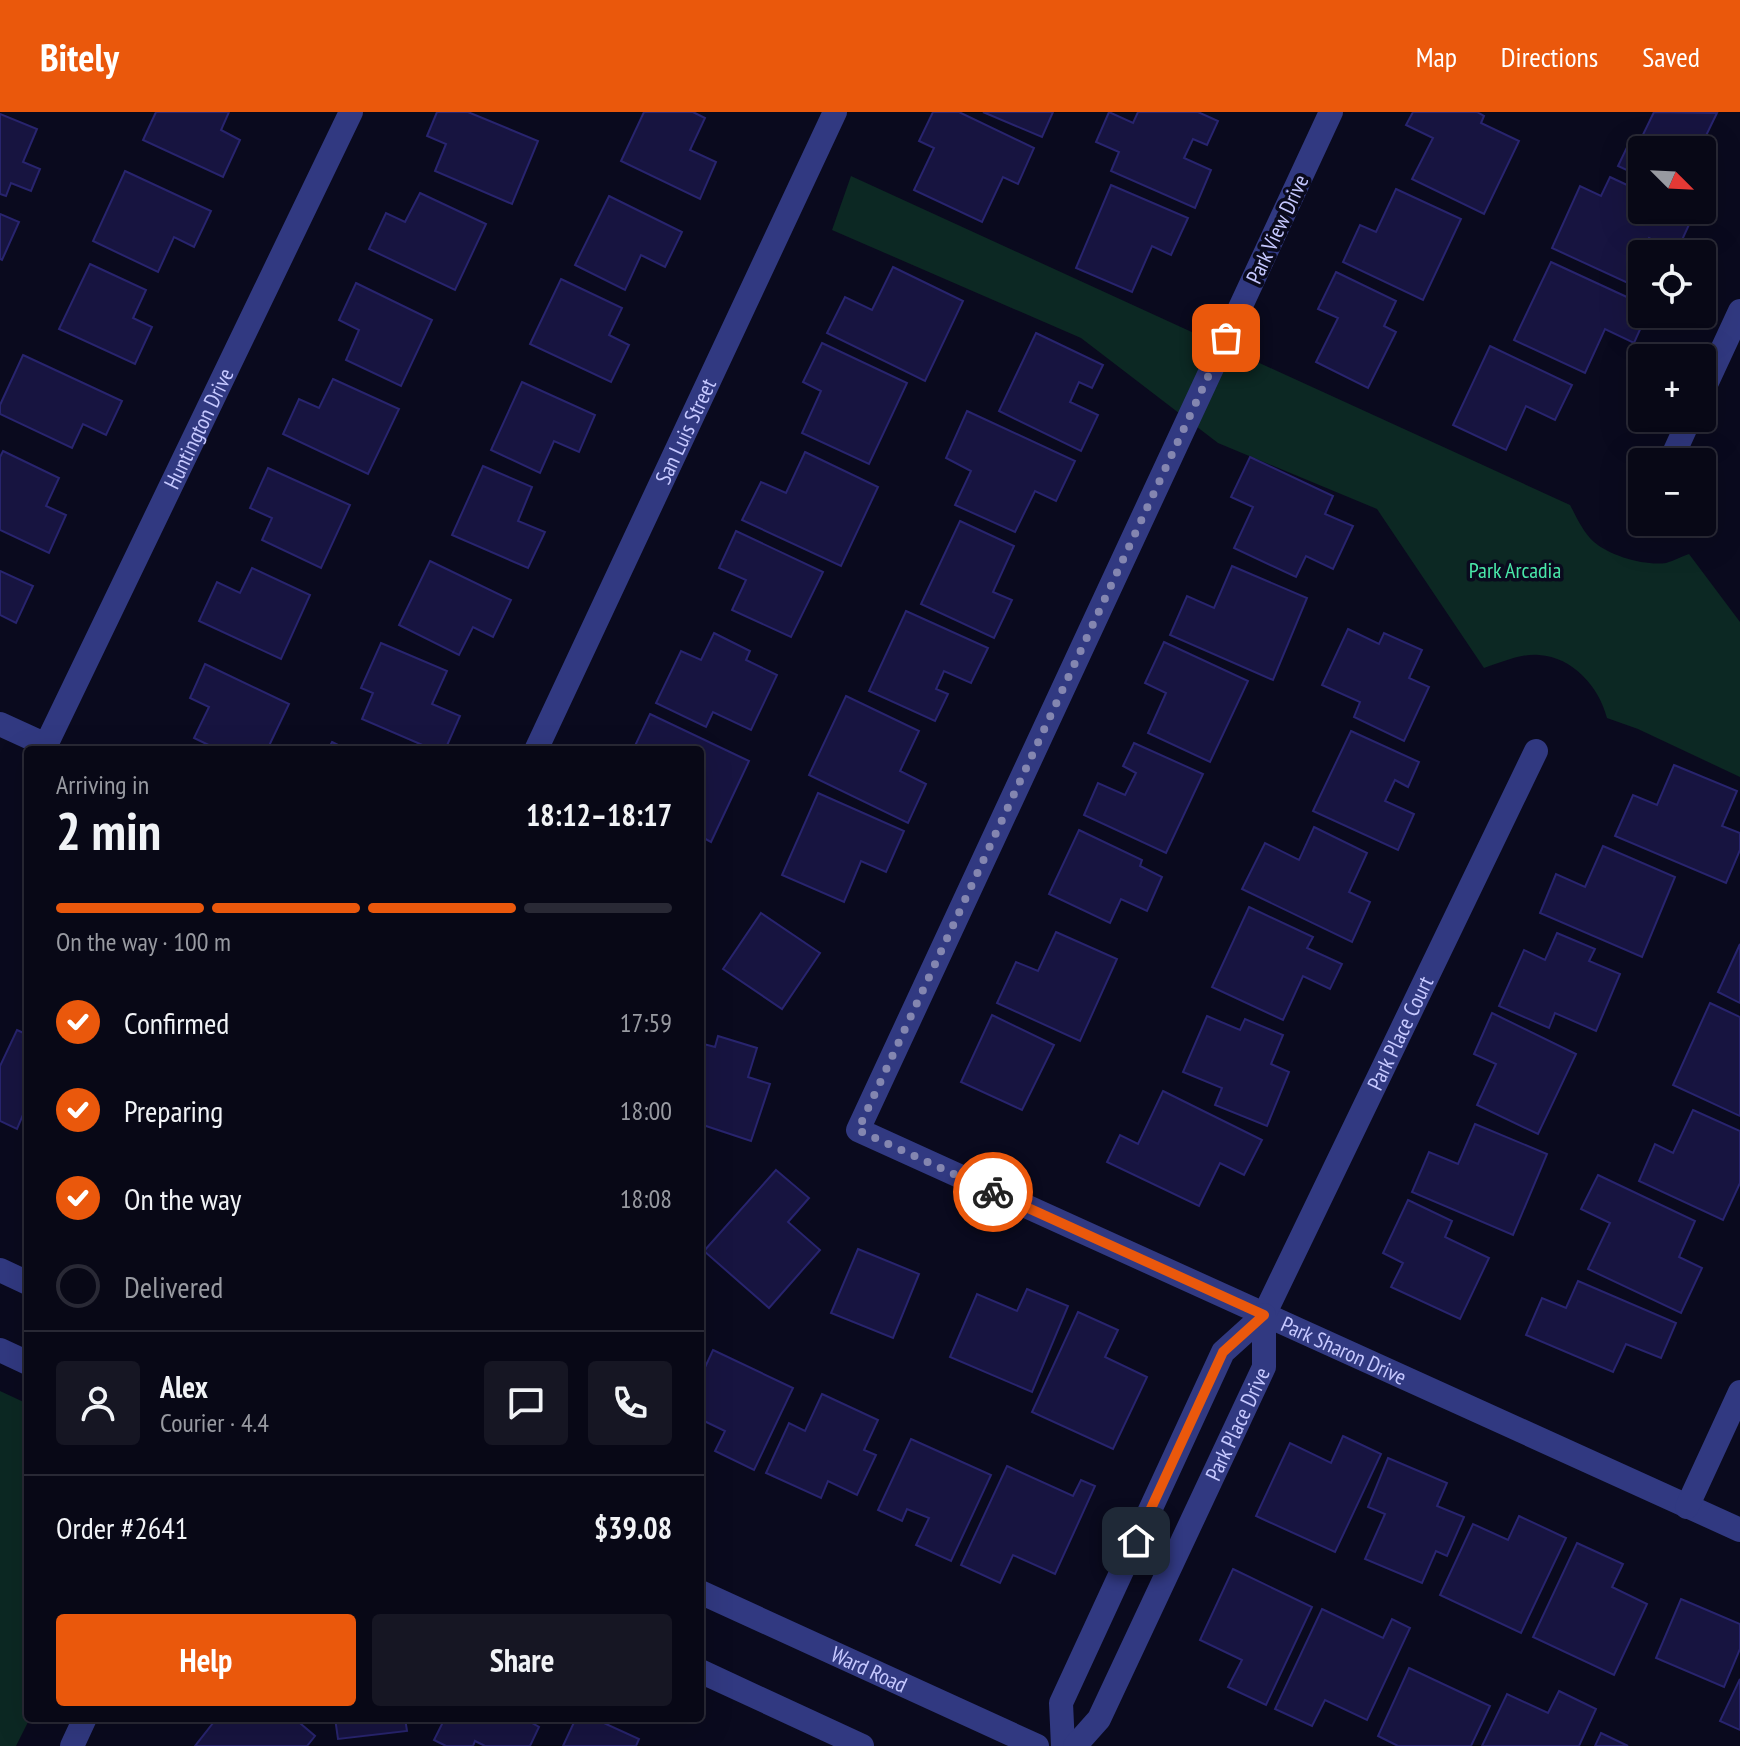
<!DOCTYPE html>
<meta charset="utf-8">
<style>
:root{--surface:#080816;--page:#161623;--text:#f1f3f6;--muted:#989aa1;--line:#292935;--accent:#ea580c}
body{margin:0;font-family:"PT Sans Narrow",sans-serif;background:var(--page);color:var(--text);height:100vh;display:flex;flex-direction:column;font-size:30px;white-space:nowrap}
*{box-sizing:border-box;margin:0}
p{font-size:26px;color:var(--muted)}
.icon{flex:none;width:44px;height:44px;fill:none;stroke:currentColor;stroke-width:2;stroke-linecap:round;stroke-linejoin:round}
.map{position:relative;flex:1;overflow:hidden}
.sheet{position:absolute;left:24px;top:634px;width:680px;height:976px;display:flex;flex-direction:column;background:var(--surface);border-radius:8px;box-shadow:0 8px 32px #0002,0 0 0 2px var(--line)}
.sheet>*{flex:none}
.needle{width:52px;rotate:114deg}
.buttons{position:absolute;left:1628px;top:24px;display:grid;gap:16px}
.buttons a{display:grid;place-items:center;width:88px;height:88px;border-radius:8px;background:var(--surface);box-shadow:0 8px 32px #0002,0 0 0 2px var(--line);font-size:40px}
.pin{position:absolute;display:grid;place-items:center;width:68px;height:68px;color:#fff;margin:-34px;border-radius:16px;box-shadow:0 4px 12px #0006}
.courier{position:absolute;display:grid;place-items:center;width:80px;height:80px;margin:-40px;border:6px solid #ea580c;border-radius:50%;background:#fff;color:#222;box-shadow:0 2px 10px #0007}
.overview em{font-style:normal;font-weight:700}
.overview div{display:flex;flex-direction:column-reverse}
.overview{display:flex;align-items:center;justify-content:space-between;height:136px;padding:0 32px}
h1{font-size:52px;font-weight:700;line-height:60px}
.bar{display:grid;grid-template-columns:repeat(4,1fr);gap:12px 8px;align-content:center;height:96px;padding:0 32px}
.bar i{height:10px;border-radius:6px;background:var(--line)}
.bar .selected{background:var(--accent)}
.bar p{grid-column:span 4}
.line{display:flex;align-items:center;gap:20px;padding:0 32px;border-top:2px solid var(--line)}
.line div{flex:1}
.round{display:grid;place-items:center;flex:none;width:84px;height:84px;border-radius:8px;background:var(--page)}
ol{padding:0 32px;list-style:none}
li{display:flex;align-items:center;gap:24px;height:88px}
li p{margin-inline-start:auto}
li .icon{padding:8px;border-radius:50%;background:var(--accent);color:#fff;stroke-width:4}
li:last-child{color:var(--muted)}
li i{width:44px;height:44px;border:4px solid var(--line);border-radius:50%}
.button{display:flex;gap:16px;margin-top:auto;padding:16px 32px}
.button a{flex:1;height:92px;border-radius:8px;background:var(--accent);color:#fff;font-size:32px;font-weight:700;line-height:92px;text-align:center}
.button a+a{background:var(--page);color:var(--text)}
header{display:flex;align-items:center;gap:48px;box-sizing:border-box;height:112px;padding:0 40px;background:var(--accent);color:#fff}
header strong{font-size:38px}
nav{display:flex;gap:44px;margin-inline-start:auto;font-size:28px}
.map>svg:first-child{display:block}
.green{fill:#0c2823}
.building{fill:#171440;stroke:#28246e;stroke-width:2}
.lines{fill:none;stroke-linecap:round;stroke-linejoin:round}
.minor{stroke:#313981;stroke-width:24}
.done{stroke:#8486b0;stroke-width:8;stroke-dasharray:0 14.4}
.route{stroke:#ea580c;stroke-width:10}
.labels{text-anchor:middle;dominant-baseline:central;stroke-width:7;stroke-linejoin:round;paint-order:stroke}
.street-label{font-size:22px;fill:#c6c8ff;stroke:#0a0a1e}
.park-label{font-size:22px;fill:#49e8a9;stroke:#0a0a1e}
</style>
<header>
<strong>Bitely</strong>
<nav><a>Map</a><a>Directions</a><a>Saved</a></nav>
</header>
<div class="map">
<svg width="1740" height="1634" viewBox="0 0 1740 1634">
<rect width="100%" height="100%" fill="#0a0a1e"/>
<g class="green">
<path d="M851 64 1570 393C1577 406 1583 420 1594 430 1610 444 1645 454 1666 451 1674 449 1682 444 1689 442L1740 510V665L1638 617 1607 606C1599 575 1573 545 1539 543 1521 541 1500 551 1484 556L1377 397 1218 331 1081 226 832 118Z"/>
<polygon points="0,1279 28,1292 28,1606 30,1606 16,1634 0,1634"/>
</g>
<g class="building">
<polygon points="156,0 229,0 221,18 240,28 223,65 143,28"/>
<polygon points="437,0 468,0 538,29 512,92 435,59 446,32 427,24"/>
<polygon points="644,0 693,0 705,6 690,38 716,50 700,87 621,49"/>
<polygon points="933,0 959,0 1034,36 1018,72 1003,65 982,110 914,78 934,36 919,29"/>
<polygon points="983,0 1053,0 1042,25"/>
<polygon points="1109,0 1133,11 1138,0 1198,0 1218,9 1207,33 1193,27 1184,46 1211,58 1195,96 1111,59 1119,40 1096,30"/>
<polygon points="1413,0 1477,0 1484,4 1481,11 1519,29 1484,102 1412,67 1433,26 1406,13"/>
<polygon points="1654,0 1717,1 1699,38 1642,38 1642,65 1618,54 1630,29 1638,33"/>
<polygon points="0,2 37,17 23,50 40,57 31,79 11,71 6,84 0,82"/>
<polygon points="1702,49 1716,55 1702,84"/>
<polygon points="125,59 211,99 194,135 174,125 158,160 93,129"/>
<polygon points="1610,65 1642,80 1642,98 1681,98 1693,104 1677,139 1649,126 1639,145 1642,147 1641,177 1552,136 1580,74 1601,84"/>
<polygon points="1111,73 1188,106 1171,143 1152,134 1132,180 1076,156"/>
<polygon points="1396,77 1461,107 1423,188 1343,150 1360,113 1376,120"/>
<polygon points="420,81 486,112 455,178 369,137 386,101 405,110"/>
<polygon points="609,84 682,120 665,155 641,143 625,178 575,153"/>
<polygon points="0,102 19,110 2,148 0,147"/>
<polygon points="1551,150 1642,192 1642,202 1647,202 1634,231 1605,217 1585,261 1514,228"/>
<polygon points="90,152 146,178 133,206 152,215 135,252 59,217"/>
<polygon points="893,155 963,189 925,269 827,221 845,185 872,198"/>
<polygon points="1336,160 1396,189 1384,214 1396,220 1368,276 1316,250 1338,206 1318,197"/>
<polygon points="561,167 622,196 609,223 629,233 611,270 530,232"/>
<polygon points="356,171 432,208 401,274 346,248 359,218 339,208"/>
<polygon points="1036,221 1103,253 1092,276 1079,270 1070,290 1098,303 1081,339 999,299"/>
<polygon points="822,231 907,271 869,352 802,321 821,279 803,270"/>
<polygon points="1490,234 1572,273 1555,308 1526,294 1506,338 1453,313"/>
<polygon points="23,243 122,289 106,323 83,312 72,336 0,302 0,293"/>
<polygon points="333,267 399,297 368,362 283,322 299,287 319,296"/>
<polygon points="522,270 595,303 579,340 554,329 540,361 491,338"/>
<polygon points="967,299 1075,349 1056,389 1035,379 1015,420 955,393 971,359 946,346"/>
<polygon points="3,339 59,366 46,394 66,403 49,441 0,418 0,345"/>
<polygon points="805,340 878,375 841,454 742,408 761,370 786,381"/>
<polygon points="1250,345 1333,384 1325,402 1353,414 1333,457 1306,444 1296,465 1234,436 1253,395 1231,385"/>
<polygon points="483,354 532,375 518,409 545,420 528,456 452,423"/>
<polygon points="268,356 350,393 321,456 262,428 272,406 250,396"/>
<polygon points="960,409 1014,434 993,480 1012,488 994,526 921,492"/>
<polygon points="736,419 823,460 791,525 732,498 746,468 719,456"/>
<polygon points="430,449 511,488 493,525 473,515 459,543 399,513"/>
<polygon points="1232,454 1307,486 1273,568 1170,523 1187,484 1214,496"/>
<polygon points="252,456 310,483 281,547 199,509 217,470 240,481"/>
<polygon points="0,459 33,474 16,511 0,503"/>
<polygon points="906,499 988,536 971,571 944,559 936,577 948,582 935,609 869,579"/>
<polygon points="1348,517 1379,532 1384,521 1422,538 1409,566 1429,575 1404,629 1354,605 1360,590 1322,573"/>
<polygon points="714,521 750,539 746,548 777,563 751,618 713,600 706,615 656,591 681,539 701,548"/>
<polygon points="1164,530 1248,569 1210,650 1148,621 1166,581 1145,571"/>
<polygon points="381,531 447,559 432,592 460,604 445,638 434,638 362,607 373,581 361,576"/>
<polygon points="205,552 289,592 267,638 219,638 194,626 209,595 190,586"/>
<polygon points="846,584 919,619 900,659 926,672 908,711 809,663"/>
<polygon points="650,602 749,649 711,730 700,724 700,638 633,638"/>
<polygon points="1351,619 1419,650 1408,675 1395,668 1385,689 1414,702 1398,738 1313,699"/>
<polygon points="332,630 348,638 328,638"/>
<polygon points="1134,631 1203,662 1166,741 1084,703 1098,671 1125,683 1136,661 1123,654"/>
<polygon points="1674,653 1737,679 1722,714 1740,721 1740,738 1726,771 1615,724 1633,683 1657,693"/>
<polygon points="818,681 904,719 886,760 861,749 844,790 782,763"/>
<polygon points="1314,715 1367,741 1349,780 1370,790 1352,830 1242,777 1265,731 1299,748"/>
<polygon points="1079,718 1142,748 1140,754 1162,765 1147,799 1121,787 1110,811 1049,782"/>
<polygon points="1603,734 1675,765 1642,845 1540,801 1556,762 1585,775"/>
<polygon points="1249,795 1313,825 1307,836 1342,852 1330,877 1303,864 1283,908 1212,875"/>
<polygon points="761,801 820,841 782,897 723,857"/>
<polygon points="1056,820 1117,847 1080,929 997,891 1016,850 1038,859"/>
<polygon points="1557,821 1595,837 1589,849 1620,862 1596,919 1555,901 1549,916 1499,894 1524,838 1545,848"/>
<polygon points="1740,832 1740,891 1718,880"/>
<polygon points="1710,891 1740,905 1740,1004 1673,973"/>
<polygon points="1492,901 1576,942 1538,1022 1477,993 1496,952 1474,942"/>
<polygon points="992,903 1054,933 1022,998 961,970"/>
<polygon points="1207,904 1240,918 1245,907 1283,923 1271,952 1289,960 1267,1014 1215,993 1222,976 1183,960"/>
<polygon points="17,918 28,923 28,991 17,1017 0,1009 0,954"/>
<polygon points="718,924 757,936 748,965 770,972 751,1029 700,1012 703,993 700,993 700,931 715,935"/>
<polygon points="1163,979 1262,1028 1244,1063 1220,1051 1199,1094 1107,1050 1120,1023 1138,1032"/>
<polygon points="1693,998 1740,1019 1740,1071 1723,1108 1639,1069 1655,1032 1673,1041"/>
<polygon points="1475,1012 1547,1042 1513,1123 1412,1080 1429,1040 1458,1052"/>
<polygon points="776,1058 809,1086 788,1110 820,1138 769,1196 704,1139"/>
<polygon points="1598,1063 1695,1109 1679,1145 1702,1156 1681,1201 1588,1157 1610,1111 1581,1097"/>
<polygon points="1408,1088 1452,1109 1445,1125 1489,1146 1460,1207 1391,1175 1403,1151 1383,1141"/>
<polygon points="858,1137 919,1162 893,1226 831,1201"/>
<polygon points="1578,1169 1676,1211 1661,1246 1626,1232 1613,1260 1526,1223 1542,1186 1566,1196"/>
<polygon points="1027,1177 1068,1194 1032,1280 950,1245 977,1182 1017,1199"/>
<polygon points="1078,1200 1118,1218 1105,1245 1147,1265 1113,1337 1032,1300"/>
<polygon points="713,1238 793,1276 754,1358 715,1339 725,1319 700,1307 700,1266"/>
<polygon points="822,1282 878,1308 864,1338 876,1343 857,1383 828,1369 821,1386 766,1361 789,1311 805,1319"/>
<polygon points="1343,1324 1381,1342 1335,1440 1256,1404 1290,1331 1331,1351"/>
<polygon points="911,1327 991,1363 951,1449 916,1433 929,1406 907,1397 902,1409 878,1398"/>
<polygon points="1388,1346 1447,1371 1437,1394 1464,1405 1447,1444 1436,1439 1422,1471 1365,1447 1385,1402 1368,1395"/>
<polygon points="1007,1354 1073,1384 1081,1368 1095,1374 1055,1462 1013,1443 1000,1471 961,1453"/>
<polygon points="1519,1404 1566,1426 1521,1521 1440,1483 1473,1412 1508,1428"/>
<polygon points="1577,1431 1623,1452 1612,1475 1647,1492 1614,1563 1533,1525"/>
<polygon points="1233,1457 1312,1495 1266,1593 1228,1575 1242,1548 1200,1528"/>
<polygon points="1681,1487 1740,1512 1740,1537 1724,1575 1656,1546"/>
<polygon points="1322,1497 1383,1526 1392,1507 1410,1516 1367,1608 1325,1588 1312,1614 1275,1597"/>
<polygon points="1409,1556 1490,1594 1471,1634 1398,1634 1378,1624"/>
<polygon points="1740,1567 1740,1618 1720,1609"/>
<polygon points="1559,1579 1596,1597 1579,1634 1482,1634 1507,1582 1548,1601"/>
<polygon points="217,1606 294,1606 315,1624 307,1634 195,1634"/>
<polygon points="335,1606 405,1606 407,1619 338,1627"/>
<polygon points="445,1606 523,1606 539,1615 530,1634 485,1634 475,1629 473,1634 446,1634 434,1628"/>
<polygon points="576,1606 593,1606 639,1627 636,1634 563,1634"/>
<polygon points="1601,1621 1628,1634 1595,1634"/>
</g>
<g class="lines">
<g class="minor">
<path id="s1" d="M1331 0 858 1018 1740 1418"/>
<polyline points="1702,281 1740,199"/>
<polyline points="1670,350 1690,306"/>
<path id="s2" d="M0 612 46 633 351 0"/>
<path id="s3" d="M536 638 835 0"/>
<polyline points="0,1158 28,1171"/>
<polyline points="0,1238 28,1251"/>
<polyline points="1687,1395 1740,1280"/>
<path id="s4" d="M700 1480 1037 1634"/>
<polyline points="700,1559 862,1634"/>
<polyline points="72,1634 85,1606"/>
<path id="s5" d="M1063 1634 1061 1591 1223 1240 1264 1203 1536 639"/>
<path id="s6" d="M1075 1634 1099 1607 1264 1255V1203"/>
</g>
</g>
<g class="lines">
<polyline class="done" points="993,1080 858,1018 1226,226"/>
<polyline class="route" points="993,1080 1264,1203 1223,1240 1136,1429"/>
</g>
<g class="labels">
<g class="street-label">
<text transform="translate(1277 117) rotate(-65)">Park View Drive</text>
<text stroke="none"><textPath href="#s2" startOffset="402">Huntington Drive</textPath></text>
<text stroke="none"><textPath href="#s3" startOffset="352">San Luis Street</textPath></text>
<text stroke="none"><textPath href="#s5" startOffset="798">Park Place Court</textPath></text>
<text stroke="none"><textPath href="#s1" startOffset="1656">Park Sharon Drive</textPath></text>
<text stroke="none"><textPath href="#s6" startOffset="362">Park Place Drive</textPath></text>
<text stroke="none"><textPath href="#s4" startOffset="186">Ward Road</textPath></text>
</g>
<g class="park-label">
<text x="1515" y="458">Park Arcadia</text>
</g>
</g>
</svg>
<div class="buttons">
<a><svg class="needle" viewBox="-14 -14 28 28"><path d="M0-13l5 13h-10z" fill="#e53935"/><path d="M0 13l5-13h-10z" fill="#989aa1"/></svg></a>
<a><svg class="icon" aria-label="locate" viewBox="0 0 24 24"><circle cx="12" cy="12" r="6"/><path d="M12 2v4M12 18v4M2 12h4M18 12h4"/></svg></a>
<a>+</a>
<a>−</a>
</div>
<div class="pin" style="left:1226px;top:226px;background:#ea580c"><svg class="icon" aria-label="bag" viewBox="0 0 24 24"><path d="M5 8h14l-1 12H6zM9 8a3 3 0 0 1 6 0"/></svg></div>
<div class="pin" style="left:1136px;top:1429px;background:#1f2937"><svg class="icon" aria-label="home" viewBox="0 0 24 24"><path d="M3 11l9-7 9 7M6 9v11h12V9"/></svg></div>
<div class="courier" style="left:993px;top:1080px"><svg class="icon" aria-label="bike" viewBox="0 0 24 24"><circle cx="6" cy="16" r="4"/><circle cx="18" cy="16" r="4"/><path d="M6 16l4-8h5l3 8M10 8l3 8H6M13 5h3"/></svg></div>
<section class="sheet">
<div class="overview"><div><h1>2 min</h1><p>Arriving in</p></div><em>18:12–18:17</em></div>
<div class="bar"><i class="selected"></i><i class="selected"></i><i class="selected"></i><i></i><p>On the way · 100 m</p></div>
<ol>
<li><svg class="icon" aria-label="check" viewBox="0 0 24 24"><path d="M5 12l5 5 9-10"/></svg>Confirmed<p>17:59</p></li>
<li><svg class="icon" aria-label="check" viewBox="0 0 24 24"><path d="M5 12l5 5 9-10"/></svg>Preparing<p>18:00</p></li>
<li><svg class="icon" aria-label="check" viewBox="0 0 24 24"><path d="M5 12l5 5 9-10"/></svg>On the way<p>18:08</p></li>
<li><i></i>Delivered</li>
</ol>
<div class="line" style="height:144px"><a class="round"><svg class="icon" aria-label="person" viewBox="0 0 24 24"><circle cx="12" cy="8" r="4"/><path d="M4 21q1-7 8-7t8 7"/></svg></a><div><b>Alex</b><p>Courier · 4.4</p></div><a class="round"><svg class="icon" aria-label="chat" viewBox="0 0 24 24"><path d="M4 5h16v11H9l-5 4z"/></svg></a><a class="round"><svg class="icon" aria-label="phone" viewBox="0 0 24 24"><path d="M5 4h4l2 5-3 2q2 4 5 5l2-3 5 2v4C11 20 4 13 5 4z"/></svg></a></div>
<div class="line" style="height:104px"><div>Order #2641</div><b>$39.08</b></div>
<div class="button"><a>Help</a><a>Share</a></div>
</section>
</div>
